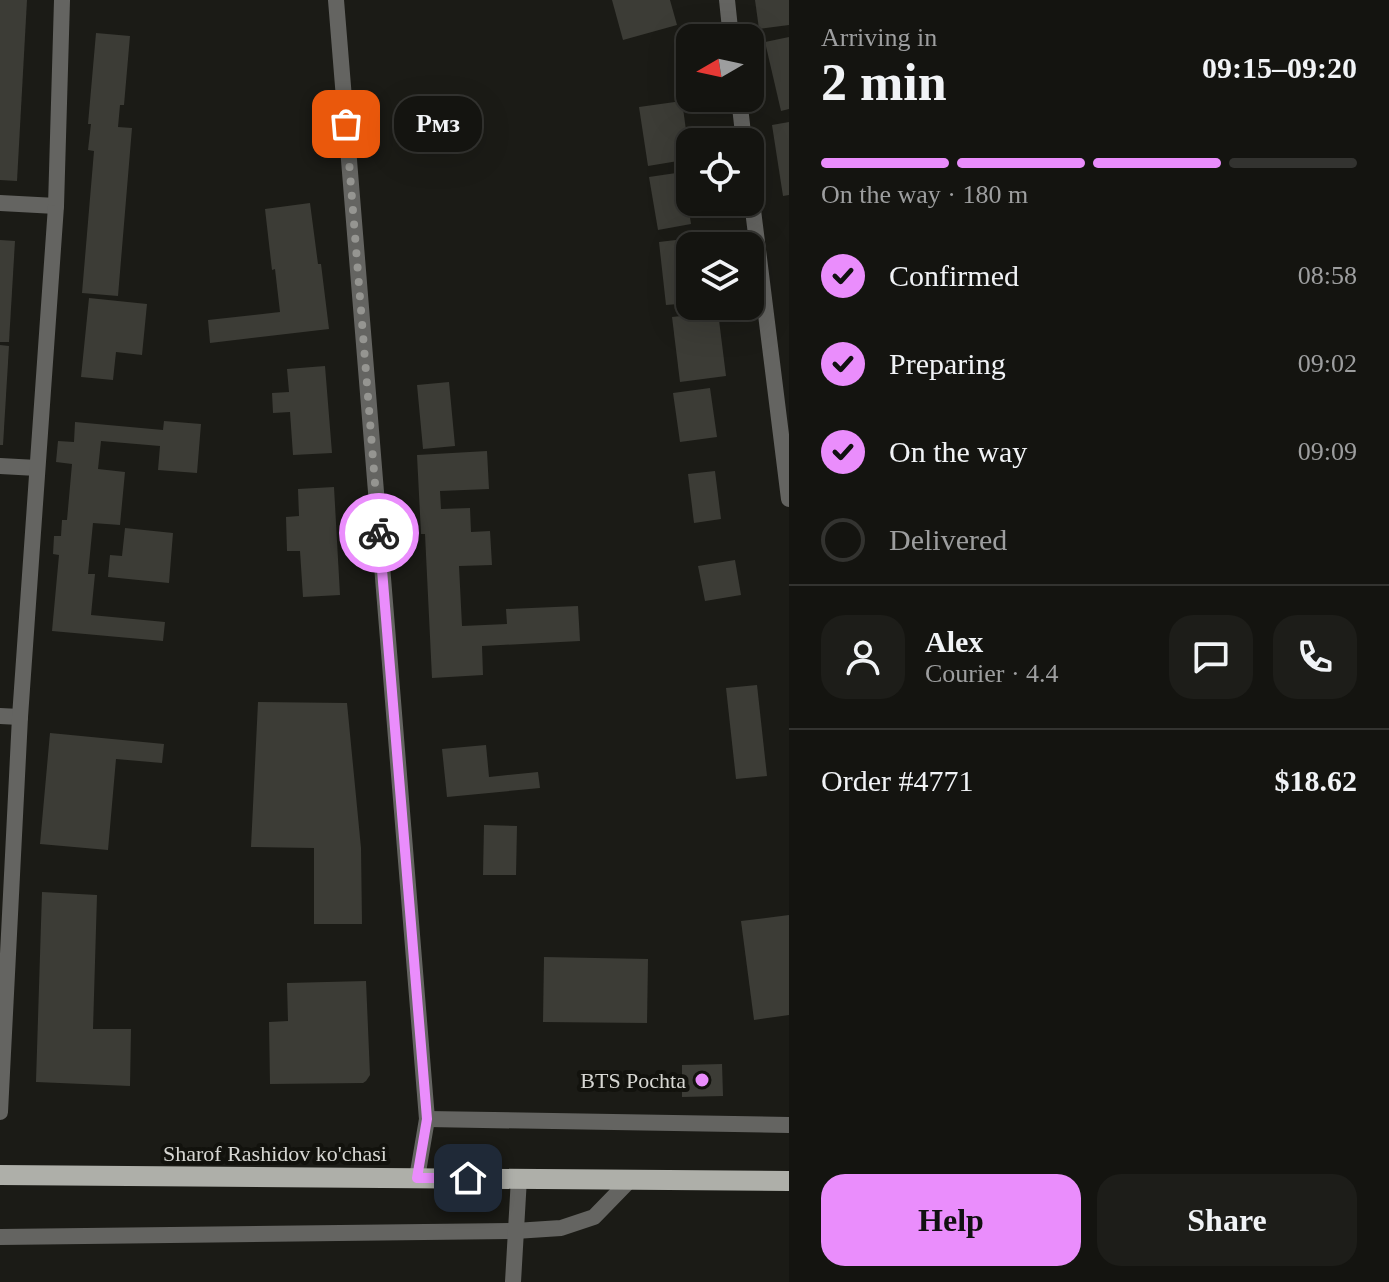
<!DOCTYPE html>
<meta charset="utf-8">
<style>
:root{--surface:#141410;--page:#1d1d19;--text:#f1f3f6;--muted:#9d9e9f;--line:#333330;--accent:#ea8dfc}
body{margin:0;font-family:Georgia,serif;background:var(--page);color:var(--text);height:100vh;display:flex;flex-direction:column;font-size:30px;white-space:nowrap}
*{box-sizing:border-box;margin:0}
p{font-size:26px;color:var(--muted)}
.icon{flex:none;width:44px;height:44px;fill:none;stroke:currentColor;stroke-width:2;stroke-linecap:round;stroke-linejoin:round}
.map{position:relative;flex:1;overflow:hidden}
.sheet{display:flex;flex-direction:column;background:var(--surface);width:600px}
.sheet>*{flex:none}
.needle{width:52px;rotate:261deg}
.buttons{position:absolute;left:676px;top:24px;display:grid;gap:16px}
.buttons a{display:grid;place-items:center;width:88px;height:88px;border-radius:16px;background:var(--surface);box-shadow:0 8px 32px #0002,0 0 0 2px var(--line);font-size:40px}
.pin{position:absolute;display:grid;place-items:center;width:68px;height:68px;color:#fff;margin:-34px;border-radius:16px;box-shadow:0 4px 12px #0006}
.courier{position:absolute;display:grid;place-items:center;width:80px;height:80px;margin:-40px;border:6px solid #ea8dfc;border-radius:50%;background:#fff;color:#222;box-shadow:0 2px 10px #0007}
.bubble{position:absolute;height:56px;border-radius:24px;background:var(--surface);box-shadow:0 8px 32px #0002,0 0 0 2px var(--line);font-size:26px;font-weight:600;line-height:56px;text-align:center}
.overview em{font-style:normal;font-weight:600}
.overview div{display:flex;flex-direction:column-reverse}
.overview{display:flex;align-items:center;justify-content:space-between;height:136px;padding:0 32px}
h1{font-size:52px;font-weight:600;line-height:60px}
.bar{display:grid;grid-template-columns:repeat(4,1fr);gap:12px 8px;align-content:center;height:96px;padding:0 32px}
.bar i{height:10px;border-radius:6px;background:var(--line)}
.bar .selected{background:var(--accent)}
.bar p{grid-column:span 4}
.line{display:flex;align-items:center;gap:20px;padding:0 32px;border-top:2px solid var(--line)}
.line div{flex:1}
.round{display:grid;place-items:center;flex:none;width:84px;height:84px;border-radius:24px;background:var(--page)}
ol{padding:0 32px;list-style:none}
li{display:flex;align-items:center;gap:24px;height:88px}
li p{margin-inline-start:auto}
li .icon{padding:8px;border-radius:50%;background:var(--accent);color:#111;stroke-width:4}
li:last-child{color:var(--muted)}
li i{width:44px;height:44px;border:4px solid var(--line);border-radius:50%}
.cta{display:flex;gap:16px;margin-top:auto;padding:16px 32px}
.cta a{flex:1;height:92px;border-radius:24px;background:var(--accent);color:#111;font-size:32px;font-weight:600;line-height:92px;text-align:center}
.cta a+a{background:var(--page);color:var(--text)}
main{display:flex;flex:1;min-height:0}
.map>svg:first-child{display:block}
.building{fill:#3c3c36}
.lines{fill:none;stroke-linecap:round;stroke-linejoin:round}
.street{stroke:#646461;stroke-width:16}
.primary{stroke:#aeafa9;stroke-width:20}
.done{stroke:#959591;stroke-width:8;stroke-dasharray:0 14.4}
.route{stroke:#ea8dfc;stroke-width:10}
.poi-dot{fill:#ea8dfc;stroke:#12120d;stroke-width:3}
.labels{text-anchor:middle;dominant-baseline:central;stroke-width:8;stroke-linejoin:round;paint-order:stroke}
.poi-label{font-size:22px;fill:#d7d7d3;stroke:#12120d;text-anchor:end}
.street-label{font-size:22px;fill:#d7d7d3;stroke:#12120d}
</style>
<main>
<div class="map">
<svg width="789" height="1282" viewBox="0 0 789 1282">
<rect width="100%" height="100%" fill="#1b1b16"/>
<g class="building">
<polygon points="0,0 27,0 17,181 0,180"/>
<polygon points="612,0 670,0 677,25 623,40"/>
<polygon points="755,0 789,0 789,25 759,29"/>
<polygon points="96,33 130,36 124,105 120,105 118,127 132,128 118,296 82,293 94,151 88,150 91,124 88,124"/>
<polygon points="789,37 789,109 781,111 765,42"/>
<polygon points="682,101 690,159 648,166 639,107"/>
<polygon points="789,122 789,195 783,196 772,125"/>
<polygon points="683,172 691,224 658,230 649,177"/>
<polygon points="310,203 318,264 321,264 329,329 210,343 208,320 280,312 275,269 272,270 265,209"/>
<polygon points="701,237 702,246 690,246 690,303 666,305 659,242"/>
<polygon points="0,240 15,241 9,342 0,342"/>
<polygon points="89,298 147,304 142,355 116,352 113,380 81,377"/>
<polygon points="718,312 726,376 680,382 672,317"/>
<polygon points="0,345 9,346 3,445 0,445"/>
<polygon points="325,366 332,453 293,455 290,412 273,413 272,393 289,392 287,369"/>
<polygon points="449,382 455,446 423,449 417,385"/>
<polygon points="710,388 717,437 680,442 673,393"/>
<polygon points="164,421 201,424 197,473 158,470 160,446 101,441 98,469 125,472 120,525 93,523 88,574 95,574 91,615 165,622 163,641 52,631 59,555 53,554 54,536 61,536 62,520 67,520 72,464 56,462 58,441 74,442 75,422 163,430"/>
<polygon points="487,451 489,489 440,491 441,509 470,508 471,532 490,531 492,565 459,566 462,626 507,624 506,609 578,606 580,641 482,646 483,675 432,678 425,534 421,534 417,455"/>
<polygon points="715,471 721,519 694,523 688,474"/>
<polygon points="334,487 340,595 303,597 300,551 287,551 286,517 299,516 298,489"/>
<polygon points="125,528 173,533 169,583 108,577 110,555 122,556"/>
<polygon points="735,560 741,595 705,601 698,566"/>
<polygon points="757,685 767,776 736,779 726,688"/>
<polygon points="258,702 347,703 361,848 362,924 314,924 314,848 251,847"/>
<polygon points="50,733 164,744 162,763 116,759 108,850 40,844"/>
<polygon points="486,745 489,777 538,772 540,788 447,797 442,749"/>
<polygon points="484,825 517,826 516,875 483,875"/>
<polygon points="42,892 97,895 93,1029 131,1029 130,1086 36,1082"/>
<polygon points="789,915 789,1015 754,1020 741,921"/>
<polygon points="544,957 648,959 647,1023 543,1022"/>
<polygon points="366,981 370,1075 366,1081 363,1083 270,1084 269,1022 288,1021 287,983"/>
<polygon points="722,1064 723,1096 682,1097 682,1065"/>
</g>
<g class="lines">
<g class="street">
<polyline points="336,0 427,1119 417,1178"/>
<polyline points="727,0 731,38"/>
<polyline points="739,98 744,142"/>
<polyline points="750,186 789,499"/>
<polyline points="0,203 56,206"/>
<polyline points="0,466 37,468"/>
<polyline points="0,716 20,717"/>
<polyline points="0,1112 20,717 56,206 62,0"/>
<polyline points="427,1119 789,1125"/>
<polyline points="0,1237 515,1231 561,1228 594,1217 630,1180"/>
<polyline points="513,1282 519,1178"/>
</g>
<polyline class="primary" points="0,1175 789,1181"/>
</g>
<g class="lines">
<polyline class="done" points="346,124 379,533"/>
<polyline class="route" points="379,533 427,1119 417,1178 468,1178"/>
</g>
<circle class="poi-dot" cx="702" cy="1080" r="8"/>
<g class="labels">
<g class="poi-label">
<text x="686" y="1080">BTS Pochta</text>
</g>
<g class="street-label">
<text x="275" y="1153">Sharof Rashidov ko'chasi</text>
</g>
</g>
</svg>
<div class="buttons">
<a><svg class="needle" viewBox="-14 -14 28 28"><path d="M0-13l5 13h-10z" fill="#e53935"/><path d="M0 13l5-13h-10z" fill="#9d9e9f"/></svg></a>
<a><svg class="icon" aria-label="locate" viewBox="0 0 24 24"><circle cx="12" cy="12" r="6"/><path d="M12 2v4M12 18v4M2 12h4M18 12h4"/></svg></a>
<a><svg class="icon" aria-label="layers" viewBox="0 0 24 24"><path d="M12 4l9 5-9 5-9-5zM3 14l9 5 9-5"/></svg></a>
</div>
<div class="pin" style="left:346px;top:124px;background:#ea580c"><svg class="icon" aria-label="bag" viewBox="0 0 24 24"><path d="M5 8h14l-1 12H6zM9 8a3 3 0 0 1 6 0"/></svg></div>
<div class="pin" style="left:468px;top:1178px;background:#1f2937"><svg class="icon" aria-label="home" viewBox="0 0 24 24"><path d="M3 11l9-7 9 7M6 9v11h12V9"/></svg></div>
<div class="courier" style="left:379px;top:533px"><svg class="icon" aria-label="bike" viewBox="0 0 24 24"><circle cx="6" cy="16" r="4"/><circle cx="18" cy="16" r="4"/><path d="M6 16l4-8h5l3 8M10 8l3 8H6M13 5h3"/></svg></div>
<div class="bubble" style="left:394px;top:96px;width:88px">Рмз</div>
</div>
<section class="sheet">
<div class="overview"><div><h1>2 min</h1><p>Arriving in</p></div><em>09:15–09:20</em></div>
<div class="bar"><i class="selected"></i><i class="selected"></i><i class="selected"></i><i></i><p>On the way · 180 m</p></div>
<ol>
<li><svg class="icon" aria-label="check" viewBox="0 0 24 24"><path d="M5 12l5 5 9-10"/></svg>Confirmed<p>08:58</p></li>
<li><svg class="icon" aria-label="check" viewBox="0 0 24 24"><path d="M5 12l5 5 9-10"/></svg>Preparing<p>09:02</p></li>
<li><svg class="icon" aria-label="check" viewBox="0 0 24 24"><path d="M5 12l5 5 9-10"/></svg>On the way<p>09:09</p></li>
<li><i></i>Delivered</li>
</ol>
<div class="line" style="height:144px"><a class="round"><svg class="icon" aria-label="person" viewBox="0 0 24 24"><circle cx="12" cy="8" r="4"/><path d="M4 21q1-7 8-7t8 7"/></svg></a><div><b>Alex</b><p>Courier · 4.4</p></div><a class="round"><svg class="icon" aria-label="chat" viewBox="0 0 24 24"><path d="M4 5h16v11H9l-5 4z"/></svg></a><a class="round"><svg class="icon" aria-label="phone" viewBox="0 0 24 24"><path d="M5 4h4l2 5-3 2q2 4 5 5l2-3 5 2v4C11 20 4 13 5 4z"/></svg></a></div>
<div class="line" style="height:104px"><div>Order #4771</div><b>$18.62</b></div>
<div class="cta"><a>Help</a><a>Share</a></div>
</section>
</main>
